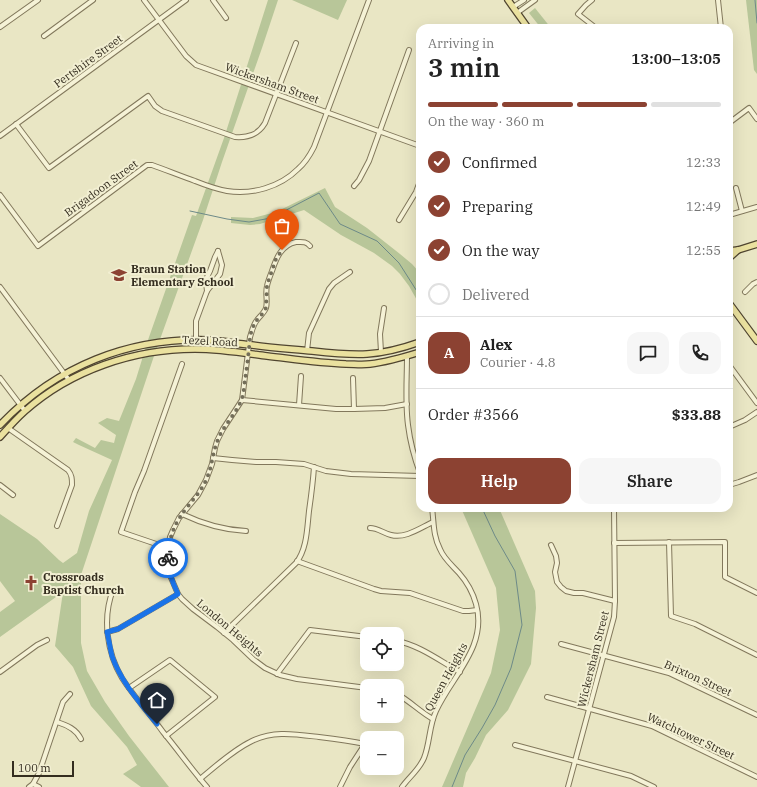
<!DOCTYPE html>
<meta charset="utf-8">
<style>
:root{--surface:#fff;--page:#f6f6f6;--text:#222;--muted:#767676;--line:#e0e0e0;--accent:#8c4232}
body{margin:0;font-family:"IBM Plex Serif",serif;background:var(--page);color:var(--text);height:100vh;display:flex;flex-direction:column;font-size:15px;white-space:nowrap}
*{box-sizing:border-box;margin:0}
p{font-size:13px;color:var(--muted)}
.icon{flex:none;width:22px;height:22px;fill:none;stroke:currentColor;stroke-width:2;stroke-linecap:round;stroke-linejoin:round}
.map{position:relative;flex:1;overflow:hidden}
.side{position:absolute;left:416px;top:24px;width:317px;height:488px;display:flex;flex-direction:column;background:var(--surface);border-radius:12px;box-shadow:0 4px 16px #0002}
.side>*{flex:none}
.buttons{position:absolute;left:360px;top:627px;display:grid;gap:8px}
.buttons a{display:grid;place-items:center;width:44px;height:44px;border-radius:8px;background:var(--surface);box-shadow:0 4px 16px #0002;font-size:20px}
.scale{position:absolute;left:12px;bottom:10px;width:62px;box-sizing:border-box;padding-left:4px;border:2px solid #342d1f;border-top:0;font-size:11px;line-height:14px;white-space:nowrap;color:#342d1f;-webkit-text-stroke:3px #f2efd2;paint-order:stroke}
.pin{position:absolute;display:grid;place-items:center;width:34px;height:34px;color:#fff;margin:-41px -17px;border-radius:50% 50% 50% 0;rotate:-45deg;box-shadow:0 0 4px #0007}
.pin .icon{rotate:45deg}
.courier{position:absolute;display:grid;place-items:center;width:40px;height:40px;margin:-20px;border:3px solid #1a73e8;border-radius:50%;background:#fff;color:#222;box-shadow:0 1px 5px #0007}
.overview em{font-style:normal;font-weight:600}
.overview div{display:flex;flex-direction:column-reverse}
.overview{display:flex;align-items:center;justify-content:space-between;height:68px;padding:0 12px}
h1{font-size:26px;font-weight:600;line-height:30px}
.bar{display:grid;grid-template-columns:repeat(4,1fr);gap:6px 4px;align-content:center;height:48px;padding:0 12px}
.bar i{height:5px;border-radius:3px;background:var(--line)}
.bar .active{background:var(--accent)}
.bar p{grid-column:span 4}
.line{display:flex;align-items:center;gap:10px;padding:0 12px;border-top:1px solid var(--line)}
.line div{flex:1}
.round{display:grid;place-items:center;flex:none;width:42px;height:42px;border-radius:12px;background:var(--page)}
ol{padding:0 12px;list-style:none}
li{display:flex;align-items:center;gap:12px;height:44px}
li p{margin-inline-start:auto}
li .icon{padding:4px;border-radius:50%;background:var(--accent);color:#fff;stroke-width:4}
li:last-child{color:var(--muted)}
li i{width:22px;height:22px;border:2px solid var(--line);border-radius:50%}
.action{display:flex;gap:8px;margin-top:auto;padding:8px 12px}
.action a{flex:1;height:46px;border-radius:12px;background:var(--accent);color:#fff;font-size:16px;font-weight:600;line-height:46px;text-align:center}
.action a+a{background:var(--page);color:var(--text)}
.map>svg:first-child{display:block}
.green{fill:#b8c699}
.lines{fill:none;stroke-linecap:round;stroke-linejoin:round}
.stream{stroke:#6d8a88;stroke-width:1}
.minor-casing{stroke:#82785c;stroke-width:6}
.major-casing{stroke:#504530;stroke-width:8}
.minor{stroke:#f5f2d6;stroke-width:4}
.major{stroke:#eae19f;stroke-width:5.5}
.done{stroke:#736e59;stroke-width:4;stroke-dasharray:0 7.2}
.route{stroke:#1a73e8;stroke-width:5}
.labels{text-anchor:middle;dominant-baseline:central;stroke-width:4;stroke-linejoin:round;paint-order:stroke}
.street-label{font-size:11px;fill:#342d1f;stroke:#f2efd2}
.poi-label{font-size:11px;font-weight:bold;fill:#342d1f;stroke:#f2efd2;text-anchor:start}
</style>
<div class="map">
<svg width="757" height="787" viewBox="0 0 757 787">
<rect width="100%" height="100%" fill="#e9e6c4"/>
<g class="green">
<polygon points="268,0 278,0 262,48 222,162 203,220 154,356 81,575 81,643 87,671 105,702 129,736 169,787 141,787 123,774 137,765 127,747 91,706 73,667 55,646 63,592 0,637 0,612 15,601 0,581 0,514 37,539 59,560 63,563 77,553 89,511 112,460 79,445 73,442 76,438 95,448 101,440 114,443 116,435 98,423 107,418 119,421 136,379 148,340 192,215 196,216 224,138"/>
<polygon points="292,0 347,0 338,20"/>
<polygon points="746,0 757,0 757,74 754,70"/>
<polygon points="535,8 551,28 541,28 529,13"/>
<polygon points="325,188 335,207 367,228 400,254 412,264 420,273 420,322 417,308 418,302 409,286 400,274 392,266 374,253 341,235 304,210 260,224 250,225 231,223 231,217 253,218 276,212"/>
<polygon points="461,508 499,508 535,591 536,608 531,664 508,710 486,735 475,758 466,773 463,787 442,787 491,673 500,630 496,588"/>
</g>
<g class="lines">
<g class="stream">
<polyline points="755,0 757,23"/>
<polyline points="190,211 227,219 249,222 271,218 319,193 340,224 377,241 399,263 420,296"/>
<polyline points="452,787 465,755 482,728 495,705 511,668 522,625 515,571 495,536 482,508"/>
</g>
<defs>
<g id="minor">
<polyline points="144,0 186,56 196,65 420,146"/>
<polyline points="213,0 226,18"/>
<polyline points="592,0 586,5 578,14 596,28"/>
<polyline points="718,0 721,28"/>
<polyline points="513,7 524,0"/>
<polyline points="517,13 535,0"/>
<polyline points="0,27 38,0"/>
<polyline points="44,36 93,0"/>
<polyline points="729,123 749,108 757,119"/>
<path d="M16 124 49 168 148 96 155 106 162 111 235 137C248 138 258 135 265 123L296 43"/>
<polyline points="0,136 186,0"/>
<polyline points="354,186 359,180 369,161 409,50"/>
<polyline points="736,188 742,211"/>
<path d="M0 195 38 246 147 165H152C166 170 181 176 195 181 205 185 216 189 227 191 252 195 280 187 298 169 305 163 310 155 314 147L369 0"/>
<polyline points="729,215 757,207"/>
<polyline points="399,220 416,192 420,181"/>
<path d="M310 246C306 241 302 242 296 242 281 245 276 259 272 271 270 276 268 281 267 286 265 293 268 301 266 308 264 313 260 316 257 320 253 325 252 331 250 337L242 400 223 429 217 441 215 448 212 464 206 480 198 495 179 518 173 530 170 537 169 544 167 559 169 573 178 594 182 599 193 609 217 627 233 640 253 659 265 668 280 675 297 679 367 688"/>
<polyline points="0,287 69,380"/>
<polyline points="207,291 206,283 207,277 210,271 215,257 218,251"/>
<polyline points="745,292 753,284 757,282"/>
<polyline points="196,340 196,321 207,291 220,274 222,265 218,251"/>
<polyline points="307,351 309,333 329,289 334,283 350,272"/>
<polyline points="381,352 380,334 384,308"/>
<path d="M407 356C407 379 405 402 408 425 410 441 414 457 420 473"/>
<polyline points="729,365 757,403"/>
<polyline points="0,378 25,411"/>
<polyline points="353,378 354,409"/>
<polyline points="242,400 336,409 354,409 385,408 407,404"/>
<polyline points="299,405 301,376"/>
<polyline points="729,427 745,420 757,412"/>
<path d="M8 428 68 470C72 475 72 479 72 485L57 526"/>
<polyline points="213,458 232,460 256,462 276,462 304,464 326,471 351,474 420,476"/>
<polyline points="0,485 13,495"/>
<polyline points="729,485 739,482 757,475"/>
<path d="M182 514C203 524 223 530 246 531"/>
<path d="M370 528C378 528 383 533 391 535 405 539 420 528 433 522"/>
<polyline points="669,542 671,616 695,624 757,655"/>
<polyline points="614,543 725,542 725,577 757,593"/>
<polyline points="551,545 556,556 557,563 555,572 557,582 561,587 566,591 574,593 583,593 615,601"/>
<polyline points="168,548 121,532 135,492 144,471 182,364"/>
<polyline points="297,561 374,589 381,591 410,593 463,611 469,611 477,610"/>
<path d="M113 590C102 618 107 653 122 678 134 697 150 714 163 732 178 750 192 770 207 787"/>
<polyline points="107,632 118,629 178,594"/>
<path d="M224 633 296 563C307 549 307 529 309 511 311 497 313 482 314 467"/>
<path d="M397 641C419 645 440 661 460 672"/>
<polyline points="561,644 669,673 757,715"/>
<polyline points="0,672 37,645 47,640"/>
<polyline points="277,674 310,630 367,637"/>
<polyline points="129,688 170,660 215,697 166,736"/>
<path d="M397 694C410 701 420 712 433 719"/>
<polyline points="547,697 652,726 757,777"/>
<path d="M57 722C67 725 76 729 81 739"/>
<polyline points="515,745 631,776 654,787"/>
<path d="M200 779C216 766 232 751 250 742 272 730 295 734 319 737 335 739 350 741 365 744L350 767 340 787"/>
<polyline points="33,784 39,787"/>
<polyline points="29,787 33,784 39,773 63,702 70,694"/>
<path d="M402 787C409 777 419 770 424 758 430 743 429 726 436 711 451 677 488 647 476 604 473 593 467 582 459 573 452 565 444 559 440 549 433 536 434 522 432 508"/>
<polyline points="568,787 614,617 615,601 614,508"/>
</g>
<g id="major">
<polyline points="508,0 528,28"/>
<polyline points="729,251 738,250 757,244"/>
<polyline points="729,258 738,250"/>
<polyline points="729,303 757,341"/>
<path d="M0 425C56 366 129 337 210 340 224 341 238 344 252 345 272 348 292 349 312 351 330 353 349 355 367 354 385 353 403 348 420 342"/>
<path d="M0 437C8 428 16 419 25 411 71 370 134 349 195 349 219 349 244 353 267 356 293 359 319 363 346 364 354 364 362 365 370 364 387 362 404 357 420 352"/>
</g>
</defs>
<use href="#minor" class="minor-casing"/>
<use href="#major" class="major-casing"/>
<use href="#minor" class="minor"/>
<use href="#major" class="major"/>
</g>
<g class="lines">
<path class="done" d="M168 558C169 535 175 522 189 505 195 497 202 490 206 480 212 468 212 455 217 442 222 427 235 415 241 401 244 394 244 386 245 380 247 366 249 351 250 337L252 329 256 321 264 312 266 308 267 285 276 259 282 250"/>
<path class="route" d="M157 724C140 703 121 682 112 656 110 648 109 640 107 632L118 629 178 594C172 582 168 571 168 558"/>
</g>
<defs>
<symbol id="school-bare" viewBox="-9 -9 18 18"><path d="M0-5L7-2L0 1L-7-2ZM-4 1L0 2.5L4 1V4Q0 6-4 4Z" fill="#8c4232" stroke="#f2efd2" stroke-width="2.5" paint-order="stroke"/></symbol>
<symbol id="church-bare" viewBox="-9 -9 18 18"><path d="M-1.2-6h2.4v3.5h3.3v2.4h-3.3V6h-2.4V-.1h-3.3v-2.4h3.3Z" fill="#8c4232" stroke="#f2efd2" stroke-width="2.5" paint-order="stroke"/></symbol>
</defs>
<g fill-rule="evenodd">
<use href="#school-bare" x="108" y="264" width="22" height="22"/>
<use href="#church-bare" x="20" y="572" width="22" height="22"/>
</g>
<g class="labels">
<g class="street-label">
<text transform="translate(88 61) rotate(-36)">Pertshire Street</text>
<text transform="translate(272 83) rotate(20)">Wickersham Street</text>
<text transform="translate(101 188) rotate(-36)">Brigadoon Street</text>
<text transform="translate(210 341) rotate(3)">Tezel Road</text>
<text transform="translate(230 628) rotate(40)">London Heights</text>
<text transform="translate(593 659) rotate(-76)">Wickersham Street</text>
<text transform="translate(446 677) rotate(-61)">Queen Heights</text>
<text transform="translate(698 678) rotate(24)">Brixton Street</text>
<text transform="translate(691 736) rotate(25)">Watchtower Street</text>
</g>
<g class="poi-label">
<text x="131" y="269">Braun Station<tspan x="131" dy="13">Elementary School</tspan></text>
<text x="43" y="577">Crossroads<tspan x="43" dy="13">Baptist Church</tspan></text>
</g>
</g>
</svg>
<div class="buttons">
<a><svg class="icon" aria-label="locate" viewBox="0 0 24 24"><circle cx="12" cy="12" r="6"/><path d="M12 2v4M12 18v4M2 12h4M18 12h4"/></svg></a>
<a>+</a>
<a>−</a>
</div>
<div class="scale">100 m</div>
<div class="pin" style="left:282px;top:250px;background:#ea580c"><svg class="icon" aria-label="bag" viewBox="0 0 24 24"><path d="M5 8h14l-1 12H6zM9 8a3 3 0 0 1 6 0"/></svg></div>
<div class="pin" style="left:157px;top:724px;background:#1f2937"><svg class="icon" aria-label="home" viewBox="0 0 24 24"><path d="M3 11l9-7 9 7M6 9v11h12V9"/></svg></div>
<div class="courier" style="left:168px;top:558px"><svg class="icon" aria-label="bike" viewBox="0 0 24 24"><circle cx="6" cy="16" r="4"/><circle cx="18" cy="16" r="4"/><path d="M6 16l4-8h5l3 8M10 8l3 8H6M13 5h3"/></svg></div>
<section class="side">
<div class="overview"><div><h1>3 min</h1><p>Arriving in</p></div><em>13:00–13:05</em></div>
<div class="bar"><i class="active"></i><i class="active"></i><i class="active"></i><i></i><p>On the way · 360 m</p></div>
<ol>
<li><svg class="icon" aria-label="check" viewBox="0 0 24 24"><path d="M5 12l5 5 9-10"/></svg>Confirmed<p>12:33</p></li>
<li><svg class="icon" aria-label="check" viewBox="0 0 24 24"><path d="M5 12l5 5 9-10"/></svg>Preparing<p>12:49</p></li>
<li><svg class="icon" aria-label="check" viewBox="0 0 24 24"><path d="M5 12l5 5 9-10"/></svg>On the way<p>12:55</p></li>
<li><i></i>Delivered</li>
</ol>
<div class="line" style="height:72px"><b class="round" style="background:var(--accent);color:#fff">A</b><div><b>Alex</b><p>Courier · 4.8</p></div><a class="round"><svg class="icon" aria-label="chat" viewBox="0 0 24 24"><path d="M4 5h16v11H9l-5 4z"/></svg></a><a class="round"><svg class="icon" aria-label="phone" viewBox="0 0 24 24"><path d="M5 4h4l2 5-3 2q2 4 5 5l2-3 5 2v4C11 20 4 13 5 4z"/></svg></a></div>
<div class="line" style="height:52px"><div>Order #3566</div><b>$33.88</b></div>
<div class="action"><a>Help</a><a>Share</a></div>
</section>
</div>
